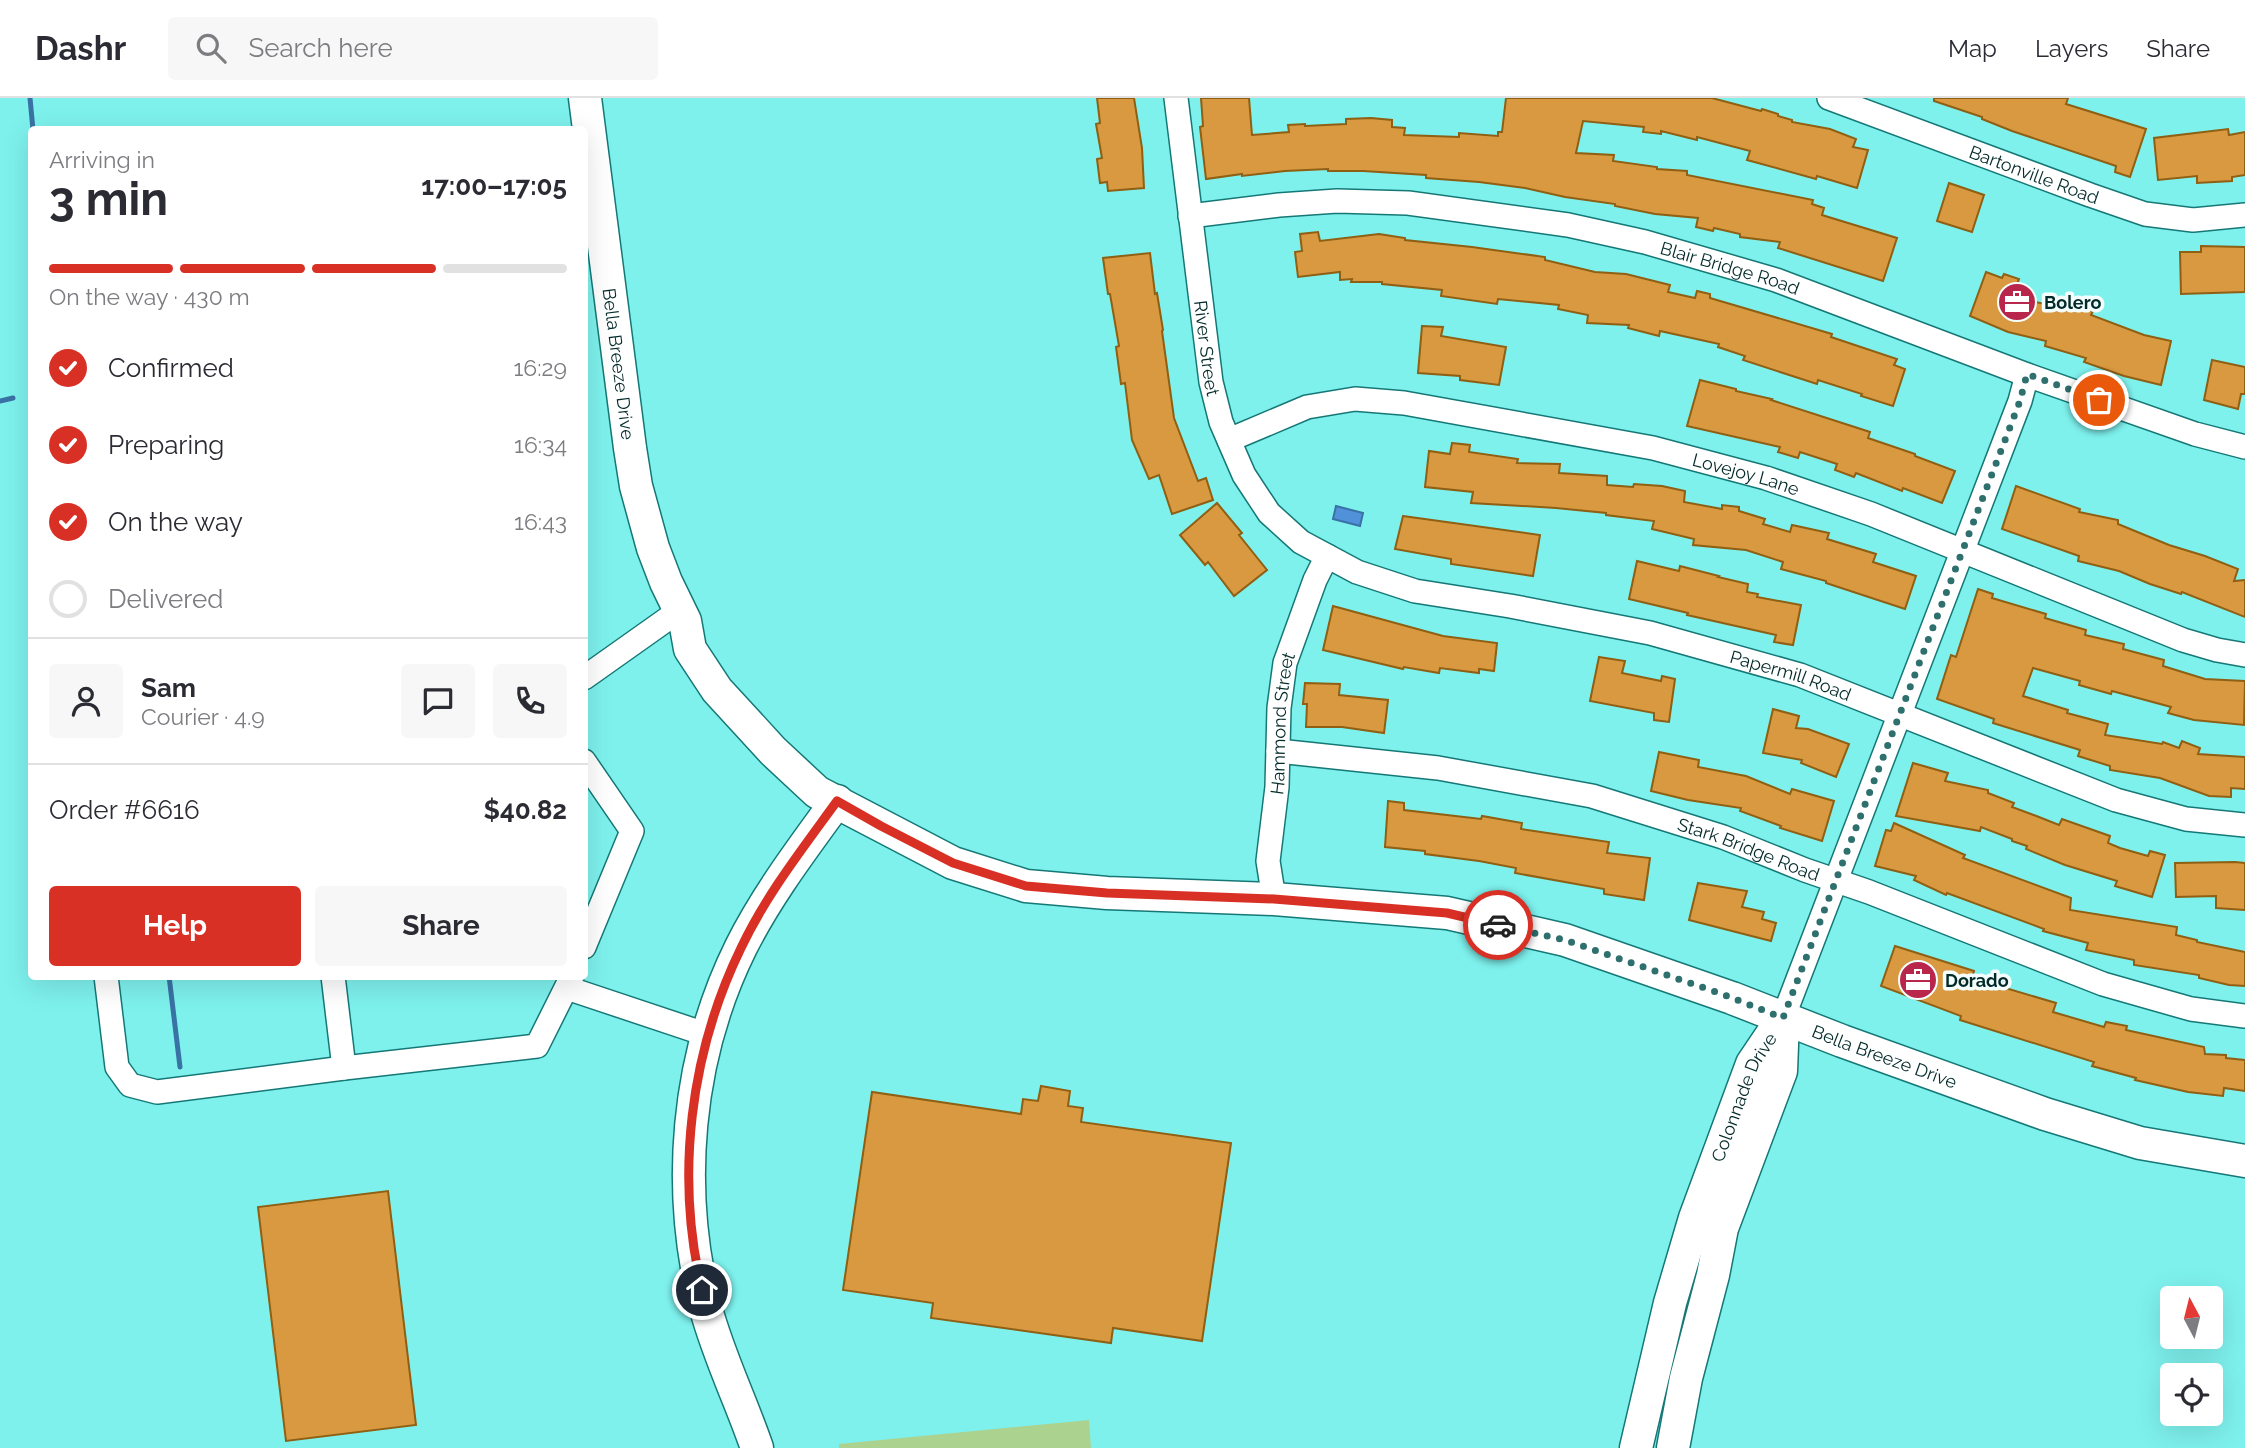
<!DOCTYPE html>
<meta charset="utf-8">
<style>
:root{--surface:#fff;--page:#f7f7f7;--text:#2b2b33;--muted:#7c7c81;--line:#e1e1e2;--accent:#d93025}
body{margin:0;font-family:Raleway,sans-serif;background:var(--page);color:var(--text);height:100vh;display:flex;flex-direction:column;font-size:26px;white-space:nowrap}
*{box-sizing:border-box;margin:0}
p{font-size:23px;color:var(--muted)}
.icon{flex:none;width:38px;height:38px;fill:none;stroke:currentColor;stroke-width:2;stroke-linecap:round;stroke-linejoin:round}
.map{position:relative;flex:1;overflow:hidden}
.side{position:absolute;left:28px;top:28px;width:560px;height:854px;display:flex;flex-direction:column;background:var(--surface);border-radius:7px;box-shadow:0 7px 28px #0002}
.side>*{flex:none}
.needle{width:46px;rotate:353deg}
.fabs{position:absolute;left:2160px;top:1188px;display:grid;gap:14px}
.fabs a{display:grid;place-items:center;width:63px;height:63px;border-radius:7px;background:var(--surface);box-shadow:0 7px 28px #0002;font-size:35px}
.pin{position:absolute;display:grid;place-items:center;width:60px;height:60px;color:#fff;margin:-30px;border:4px solid #fff;border-radius:50%;box-shadow:0 2px 7px #0007}
.courier{position:absolute;display:grid;place-items:center;width:70px;height:70px;margin:-35px;border:5px solid #d93025;border-radius:50%;background:#fff;color:#222;box-shadow:0 2px 9px #0007}
.head em{font-style:normal;font-weight:700}
.head div{display:flex;flex-direction:column-reverse}
.head{display:flex;align-items:center;justify-content:space-between;height:119px;padding:0 21px}
h1{font-size:46px;font-weight:700;line-height:52px}
.bar{display:grid;grid-template-columns:repeat(4,1fr);gap:10px 7px;align-content:center;height:84px;padding:0 21px}
.bar i{height:9px;border-radius:5px;background:var(--line)}
.bar .selected{background:var(--accent)}
.bar p{grid-column:span 4}
.line{display:flex;align-items:center;gap:18px;padding:0 21px;border-top:2px solid var(--line)}
.line div{flex:1}
.round{display:grid;place-items:center;flex:none;width:74px;height:74px;border-radius:7px;background:var(--page)}
ol{padding:0 21px;list-style:none}
li{display:flex;align-items:center;gap:21px;height:77px}
li p{margin-inline-start:auto}
li .icon{padding:7px;border-radius:50%;background:var(--accent);color:#fff;stroke-width:4}
li:last-child{color:var(--muted)}
li i{width:38px;height:38px;border:4px solid var(--line);border-radius:50%}
.primary-button{display:flex;gap:14px;margin-top:auto;padding:14px 21px}
.primary-button a{flex:1;height:80px;border-radius:7px;background:var(--accent);color:#fff;font-size:28px;font-weight:700;line-height:80px;text-align:center}
.primary-button a+a{background:var(--page);color:var(--text)}
header{display:flex;align-items:center;gap:42px;box-sizing:border-box;height:98px;padding:0 35px;background:var(--surface);border-bottom:2px solid var(--line)}
header strong{font-size:33px}
nav{display:flex;gap:38px;margin-inline-start:auto;font-size:24px}
.search{width:490px;height:63px;background:var(--page);display:flex;align-items:center;gap:18px;box-sizing:border-box;padding:0 24px;border-radius:7px;color:var(--muted);font-size:26px}
.map>svg:first-child{display:block}
.green{fill:#acd290}
.water{fill:#5091d9;stroke:#3972a4;stroke-width:2}
.lines{fill:none;stroke-linecap:round;stroke-linejoin:round}
.stream{stroke:#3972a4;stroke-width:5}
.building{fill:#d89940;stroke:#8f5f13;stroke-width:2}
.street-casing{stroke:#157876;stroke-width:26}
.secondary-casing{stroke:#157876;stroke-width:35}
.street{stroke:#fff;stroke-width:23}
.secondary{stroke:#fff;stroke-width:32}
.done{stroke:#2e706e;stroke-width:7;stroke-dasharray:0 12.6}
.route{stroke:#d93025;stroke-width:9}
.labels{text-anchor:middle;dominant-baseline:central;stroke-width:7;stroke-linejoin:round;paint-order:stroke}
.street-label{font-size:18px;fill:#032a29;stroke:#f4fefd}
.poi-label{font-size:18px;font-weight:bold;fill:#032a29;stroke:#f4fefd;text-anchor:start}
</style>
<header>
<strong>Dashr</strong>
<div class="search"><svg class="icon" aria-label="search" viewBox="0 0 24 24"><circle cx="10" cy="10" r="6"/><path d="M15 15l6 6"/></svg>Search here</div>
<nav><a>Map</a><a>Layers</a><a>Share</a></nav>
</header>
<div class="map">
<svg width="2245" height="1350" viewBox="0 0 2245 1350">
<rect width="100%" height="100%" fill="#7ef1ed"/>
<polygon class="green" points="1089,1322 1091,1350 839,1350 839,1346"/>
<polygon class="water" points="1336,408 1363,415 1360,428 1333,421"/>
<g class="lines">
<g class="stream">
<polyline points="30,0 33,32"/>
<polyline points="0,303 13,300"/>
<polyline points="169,878 180,969"/>
</g>
</g>
<g class="building">
<polygon points="1097,0 1134,0 1142,50 1144,90 1108,93 1107,84 1100,85 1097,61 1102,60 1096,26 1100,25"/>
<polygon points="1201,0 1249,0 1252,37 1289,34 1288,27 1305,26 1305,28 1346,26 1346,21 1371,20 1392,22 1392,29 1405,30 1404,37 1459,39 1459,35 1498,38 1498,34 1502,34 1506,0 1712,0 1761,13 1762,11 1778,16 1778,18 1792,22 1792,24 1830,31 1856,41 1853,49 1868,52 1857,90 1817,78 1816,81 1747,62 1750,53 1697,39 1697,42 1661,33 1661,36 1643,34 1644,29 1583,23 1576,55 1614,57 1613,63 1657,69 1657,71 1687,73 1687,77 1813,102 1812,106 1824,110 1822,117 1897,140 1883,183 1778,150 1780,144 1740,139 1740,136 1714,130 1713,133 1696,129 1698,120 1655,116 1615,108 1615,106 1565,99 1525,90 1479,84 1426,80 1426,77 1363,73 1328,73 1328,71 1285,73 1242,78 1242,76 1206,81 1200,29 1203,28"/>
<polygon points="1934,0 2068,0 2066,6 2146,31 2130,79 2115,74 2116,68 2012,33 1982,21 1982,19 1934,3"/>
<polygon points="2228,31 2229,37 2245,34 2245,77 2232,79 2232,83 2197,85 2197,78 2158,82 2154,40"/>
<polygon points="1949,85 1984,97 1972,134 1937,123"/>
<polygon points="1318,134 1320,143 1379,136 1405,140 1405,142 1472,149 1545,159 1545,162 1595,174 1626,176 1670,187 1668,194 1695,200 1697,193 1710,196 1710,200 1832,236 1831,239 1897,261 1894,267 1905,271 1893,308 1861,298 1862,296 1818,282 1817,286 1743,262 1745,258 1718,249 1719,246 1660,233 1659,238 1628,230 1629,227 1587,225 1588,217 1558,211 1559,207 1498,201 1497,206 1441,198 1442,192 1382,186 1382,184 1351,184 1352,181 1340,182 1340,174 1298,179 1295,154 1302,153 1300,136"/>
<polygon points="2201,148 2245,149 2245,194 2181,196 2180,154 2201,154"/>
<polygon points="1150,155 1155,196 1157,195 1163,232 1162,233 1174,320 1198,383 1206,380 1213,402 1172,416 1159,377 1149,381 1132,342 1125,285 1121,286 1116,249 1119,248 1110,196 1108,196 1103,160"/>
<polygon points="1986,174 2002,180 2004,176 2019,181 2012,199 2073,212 2074,208 2093,213 2091,217 2144,237 2171,243 2161,287 2124,278 2084,264 2086,260 2045,248 2046,243 2008,234 1970,218"/>
<polygon points="1422,228 1443,229 1441,238 1506,249 1499,287 1460,282 1460,278 1418,275"/>
<polygon points="2212,262 2245,269 2245,296 2241,296 2238,311 2204,302"/>
<polygon points="1700,282 1736,291 1736,293 1772,301 1771,302 1870,334 1868,340 1915,356 1915,358 1955,373 1942,405 1903,390 1902,393 1856,375 1854,379 1835,372 1837,366 1800,354 1798,360 1778,354 1780,349 1687,328"/>
<polygon points="1452,345 1470,347 1469,354 1518,361 1517,365 1560,366 1559,375 1607,378 1607,387 1633,389 1634,386 1662,388 1685,393 1684,404 1722,411 1722,407 1739,409 1739,413 1765,421 1763,426 1790,434 1792,427 1829,435 1827,441 1876,456 1873,464 1916,478 1905,511 1826,485 1826,483 1781,471 1783,464 1746,452 1693,447 1694,441 1652,431 1654,423 1606,417 1606,415 1556,410 1471,405 1473,394 1425,389 1429,353 1450,356"/>
<polygon points="2016,388 2080,411 2079,414 2118,422 2118,426 2169,447 2205,458 2238,471 2234,483 2245,482 2245,519 2182,494 2181,496 2150,486 2119,473 2078,463 2079,458 2002,431"/>
<polygon points="1217,405 1242,435 1239,437 1267,472 1234,498 1208,464 1205,467 1180,437"/>
<polygon points="1403,418 1540,437 1533,478 1451,466 1451,461 1395,451"/>
<polygon points="1637,463 1679,473 1680,468 1719,478 1718,479 1748,486 1747,494 1758,496 1757,499 1801,507 1793,547 1774,544 1776,537 1687,517 1688,515 1629,501"/>
<polygon points="1978,491 1993,496 1992,500 2046,516 2045,520 2086,532 2085,537 2124,546 2123,551 2164,562 2163,568 2205,581 2245,583 2244,627 2194,622 2168,615 2171,609 2112,593 2111,596 2079,587 2080,583 2033,570 2023,598 2068,612 2067,615 2108,626 2105,637 2162,646 2163,644 2179,650 2182,643 2200,650 2198,656 2245,659 2245,691 2231,690 2231,699 2209,698 2160,680 2110,672 2110,668 2078,658 2080,652 1993,625 1994,621 1937,601 1951,557 1956,559"/>
<polygon points="1333,508 1443,538 1497,545 1494,573 1479,571 1479,575 1440,570 1439,575 1404,569 1403,571 1323,552"/>
<polygon points="1599,559 1625,563 1622,575 1661,583 1662,578 1675,581 1669,624 1654,622 1654,615 1590,603"/>
<polygon points="1305,585 1340,586 1339,597 1388,602 1384,635 1342,629 1306,629 1307,606 1303,606"/>
<polygon points="1773,611 1799,618 1796,630 1808,631 1849,646 1836,679 1801,665 1802,662 1763,655"/>
<polygon points="1659,654 1699,662 1698,669 1746,678 1790,696 1792,691 1834,703 1822,743 1780,730 1781,728 1740,713 1741,710 1688,702 1651,693"/>
<polygon points="1913,665 1948,675 1945,683 1988,692 1988,695 2014,705 2012,709 2039,719 2059,727 2062,721 2110,738 2108,745 2120,750 2148,758 2150,753 2165,757 2152,799 2115,788 2117,783 2065,767 2026,751 2027,748 2012,743 2012,741 1981,729 1980,733 1896,718"/>
<polygon points="1388,703 1404,705 1404,712 1481,721 1482,718 1522,725 1521,731 1609,744 1607,755 1650,760 1644,802 1604,796 1604,791 1515,775 1516,770 1479,763 1425,756 1425,753 1385,749"/>
<polygon points="1894,725 1965,757 1963,760 2071,800 2070,812 2177,829 2176,837 2197,842 2197,844 2245,854 2245,888 2229,887 2199,880 2199,877 2134,867 2134,862 2086,852 2088,845 2043,833 2044,831 1947,795 1946,797 1914,782 1916,778 1875,768 1886,732 1891,733"/>
<polygon points="2235,764 2245,765 2245,812 2216,810 2216,798 2176,799 2175,765"/>
<polygon points="1698,785 1747,793 1742,809 1764,814 1762,821 1776,825 1771,843 1689,822"/>
<polygon points="1895,848 1974,873 1972,880 2056,905 2053,914 2104,929 2106,924 2127,928 2126,932 2204,949 2205,956 2226,957 2226,960 2245,962 2245,993 2224,990 2223,998 2188,994 2135,982 2136,980 2092,968 2094,964 1960,922 1961,918 1881,888"/>
<polygon points="1041,988 1070,993 1068,1008 1083,1010 1081,1024 1231,1045 1202,1243 1113,1230 1111,1245 931,1220 933,1205 843,1192 872,994 1021,1016 1023,1001 1038,1003"/>
<polygon points="388,1093 416,1327 286,1343 258,1109"/>
</g>
<g class="lines">
<defs>
<g id="street">
<path id="s1" d="M1176 0 1211 284 1221 324 1244 377 1269 415 1301 444 1357 474 1415 493 1510 508 1650 535 1800 577 2116 702 2186 721 2245 727"/>
<path id="s2" d="M1829 0 2090 97 2145 116 2193 122 2245 117"/>
<path id="s3" d="M1190 118 1279 107 1337 103 1408 105 1568 127 1645 144 1776 182 2027 277 2195 336 2245 349"/>
<path id="s4" d="M1229 342 1307 309 1355 301 1404 305 1653 350 1766 380 1871 416 2183 542 2217 552 2245 557"/>
<polyline points="584,580 680,512"/>
<path id="s5" d="M1278 653 1438 670 1592 698 1723 739 1805 772 1869 794 2103 886 2191 911 2245 918"/>
<polyline points="584,663 632,733 584,849"/>
<path id="s6" d="M1274 801 1268 763 1277 689 1279 610 1285 565 1315 482 1327 458"/>
<polyline points="106,878 117,969 130,987 157,994 344,970 537,948 572,878"/>
<polyline points="333,878 344,970"/>
<polyline points="567,890 708,937"/>
<polyline points="1783,920 2020,303 2027,277"/>
</g>
<g id="secondary">
<path id="s7" d="M585 0 630 350 636 388 653 450 666 484 685 523 690 551 717 592 773 653 817 694 953 765 1026 788 1107 795 1274 801 1447 815 1565 842 1732 900 1842 943 2045 1016 2140 1045 2245 1063"/>
<path d="M757 1350C741 1303 719 1259 706 1211 675 1091 686 960 741 849 767 797 803 750 837 703"/>
<path id="s8" d="M1636 1350 1670 1205 1695 1120 1752 966 1783 920"/>
<polyline points="1673,1350 1686,1280 1713,1177 1722,1130 1781,973 1783,921"/>
</g>
</defs>
<use href="#street" class="street-casing"/>
<use href="#secondary" class="secondary-casing"/>
<use href="#street" class="street"/>
<use href="#secondary" class="secondary"/>
</g>
<g class="lines">
<polyline class="done" points="1498,827 1565,842 1722,896 1783,920 2020,303 2027,276 2099,302"/>
<path class="route" d="M702 1192C675 1078 690 955 741 850 766 797 803 750 837 703L881 728 953 765 1026 788 1107 795 1274 801 1422 813 1447 815 1498 827"/>
</g>
<defs>
<symbol id="office-disc" viewBox="-11 -11 22 22"><circle r="9.5" fill="#b8274b" stroke="#f4fefd"/><path d="M-6-3h4V-5.5h4V-3h4V5H-6ZM-1-4.5V-3h2v-1.5ZM-6 0V1H6V0Z" fill="#fff"/></symbol>
</defs>
<g fill-rule="evenodd">
<use href="#office-disc" x="1995" y="182" width="44" height="44"/>
<use href="#office-disc" x="1896" y="860" width="44" height="44"/>
</g>
<g class="labels">
<g class="street-label">
<text stroke="none"><textPath href="#s2" startOffset="219">Bartonville Road</textPath></text>
<text stroke="none"><textPath href="#s3" startOffset="548">Blair Bridge Road</textPath></text>
<text stroke="none"><textPath href="#s1" startOffset="252">River Street</textPath></text>
<text stroke="none"><textPath href="#s7" startOffset="268">Bella Breeze Drive</textPath></text>
<text stroke="none"><textPath href="#s4" startOffset="532">Lovejoy Lane</textPath></text>
<text stroke="none"><textPath href="#s1" startOffset="984">Papermill Road</textPath></text>
<text stroke="none"><textPath href="#s6" startOffset="177">Hammond Street</textPath></text>
<text stroke="none"><textPath href="#s5" startOffset="483">Stark Bridge Road</textPath></text>
<text stroke="none"><textPath href="#s7" startOffset="1869">Bella Breeze Drive</textPath></text>
<text stroke="none"><textPath href="#s8" startOffset="368">Colonnade Drive</textPath></text>
</g>
<g class="poi-label">
<text x="2044" y="204">Bolero</text>
<text x="1945" y="882">Dorado</text>
</g>
</g>
</svg>
<div class="fabs">
<a><svg class="needle" viewBox="-14 -14 28 28"><path d="M0-13l5 13h-10z" fill="#e53935"/><path d="M0 13l5-13h-10z" fill="#7c7c81"/></svg></a>
<a><svg class="icon" aria-label="locate" viewBox="0 0 24 24"><circle cx="12" cy="12" r="6"/><path d="M12 2v4M12 18v4M2 12h4M18 12h4"/></svg></a>
</div>
<div class="pin" style="left:2099px;top:302px;background:#ea580c"><svg class="icon" aria-label="bag" viewBox="0 0 24 24"><path d="M5 8h14l-1 12H6zM9 8a3 3 0 0 1 6 0"/></svg></div>
<div class="pin" style="left:702px;top:1192px;background:#1f2937"><svg class="icon" aria-label="home" viewBox="0 0 24 24"><path d="M3 11l9-7 9 7M6 9v11h12V9"/></svg></div>
<div class="courier" style="left:1498px;top:827px"><svg class="icon" aria-label="car" viewBox="0 0 24 24"><path d="M5 17H2v-5l4-1 3-4h7l3 4 3 1v5h-3M9 17h6M6 11h13"/><circle cx="7" cy="17" r="2"/><circle cx="17" cy="17" r="2"/></svg></div>
<section class="side">
<div class="head"><div><h1>3 min</h1><p>Arriving in</p></div><em>17:00–17:05</em></div>
<div class="bar"><i class="selected"></i><i class="selected"></i><i class="selected"></i><i></i><p>On the way · 430 m</p></div>
<ol>
<li><svg class="icon" aria-label="check" viewBox="0 0 24 24"><path d="M5 12l5 5 9-10"/></svg>Confirmed<p>16:29</p></li>
<li><svg class="icon" aria-label="check" viewBox="0 0 24 24"><path d="M5 12l5 5 9-10"/></svg>Preparing<p>16:34</p></li>
<li><svg class="icon" aria-label="check" viewBox="0 0 24 24"><path d="M5 12l5 5 9-10"/></svg>On the way<p>16:43</p></li>
<li><i></i>Delivered</li>
</ol>
<div class="line" style="height:126px"><a class="round"><svg class="icon" aria-label="person" viewBox="0 0 24 24"><circle cx="12" cy="8" r="4"/><path d="M4 21q1-7 8-7t8 7"/></svg></a><div><b>Sam</b><p>Courier · 4.9</p></div><a class="round"><svg class="icon" aria-label="chat" viewBox="0 0 24 24"><path d="M4 5h16v11H9l-5 4z"/></svg></a><a class="round"><svg class="icon" aria-label="phone" viewBox="0 0 24 24"><path d="M5 4h4l2 5-3 2q2 4 5 5l2-3 5 2v4C11 20 4 13 5 4z"/></svg></a></div>
<div class="line" style="height:91px"><div>Order #6616</div><b>$40.82</b></div>
<div class="primary-button"><a>Help</a><a>Share</a></div>
</section>
</div>
